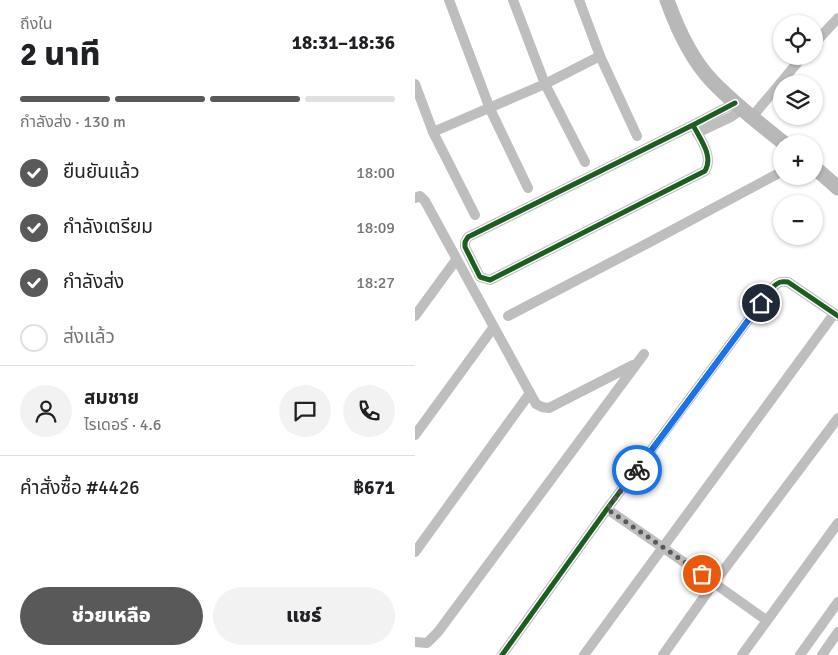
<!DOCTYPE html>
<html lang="th">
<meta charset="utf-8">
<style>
:root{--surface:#fff;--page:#f2f2f2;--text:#202124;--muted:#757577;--line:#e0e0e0;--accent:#595959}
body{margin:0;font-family:Signika,"Noto Sans Thai",sans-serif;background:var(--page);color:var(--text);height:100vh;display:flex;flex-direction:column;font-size:19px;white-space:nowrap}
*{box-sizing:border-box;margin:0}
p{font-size:16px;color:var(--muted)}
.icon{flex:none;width:28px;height:28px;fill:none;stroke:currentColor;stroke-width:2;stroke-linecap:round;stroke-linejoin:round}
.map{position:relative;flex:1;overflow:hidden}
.sheet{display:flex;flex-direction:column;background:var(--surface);width:415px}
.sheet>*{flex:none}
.tools{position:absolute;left:358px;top:15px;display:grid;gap:10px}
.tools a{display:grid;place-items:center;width:50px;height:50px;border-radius:50%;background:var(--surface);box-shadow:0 1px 4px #0004;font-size:25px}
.pin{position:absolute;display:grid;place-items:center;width:42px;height:42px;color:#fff;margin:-21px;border:2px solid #fff;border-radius:50%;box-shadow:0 1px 5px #0007}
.courier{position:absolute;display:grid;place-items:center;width:50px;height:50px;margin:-25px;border:4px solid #1a73e8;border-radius:50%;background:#fff;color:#222;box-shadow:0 1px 6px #0007}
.overview em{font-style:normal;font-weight:800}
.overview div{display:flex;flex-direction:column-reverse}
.overview{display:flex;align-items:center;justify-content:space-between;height:85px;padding:0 20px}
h1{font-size:32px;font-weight:800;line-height:38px}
.bar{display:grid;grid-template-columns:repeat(4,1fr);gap:8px 5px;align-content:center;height:60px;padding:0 20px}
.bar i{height:6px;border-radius:4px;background:var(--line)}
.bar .on{background:var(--accent)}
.bar p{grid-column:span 4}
.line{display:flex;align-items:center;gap:12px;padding:0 20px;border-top:1px solid var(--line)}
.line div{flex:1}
.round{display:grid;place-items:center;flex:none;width:52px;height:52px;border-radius:26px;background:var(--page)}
ol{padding:0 20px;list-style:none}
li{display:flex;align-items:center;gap:15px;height:55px}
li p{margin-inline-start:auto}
li .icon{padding:5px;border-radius:50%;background:var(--accent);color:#fff;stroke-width:4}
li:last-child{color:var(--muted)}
li i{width:28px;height:28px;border:2px solid var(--line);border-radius:50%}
.primary-button{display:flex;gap:10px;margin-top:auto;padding:10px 20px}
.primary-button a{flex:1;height:58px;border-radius:30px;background:var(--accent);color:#fff;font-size:20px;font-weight:800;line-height:58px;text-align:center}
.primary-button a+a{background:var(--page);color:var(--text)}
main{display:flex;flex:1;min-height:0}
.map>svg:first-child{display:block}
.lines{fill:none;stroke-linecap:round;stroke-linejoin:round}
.street{stroke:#bebebe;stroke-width:10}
.secondary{stroke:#b8b8b8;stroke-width:15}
.cycleway-casing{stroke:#fff;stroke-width:8}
.cycleway{stroke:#1b5e20;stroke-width:5}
.done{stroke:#595959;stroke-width:5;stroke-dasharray:0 9}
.route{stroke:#1a73e8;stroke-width:6}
</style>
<main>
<section class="sheet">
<div class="overview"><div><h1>2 นาที</h1><p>ถึงใน</p></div><em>18:31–18:36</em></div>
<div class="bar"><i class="on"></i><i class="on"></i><i class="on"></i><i></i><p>กำลังส่ง · 130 m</p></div>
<ol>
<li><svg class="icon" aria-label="check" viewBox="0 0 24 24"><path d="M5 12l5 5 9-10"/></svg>ยืนยันแล้ว<p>18:00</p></li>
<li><svg class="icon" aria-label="check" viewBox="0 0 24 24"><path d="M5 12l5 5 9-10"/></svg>กำลังเตรียม<p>18:09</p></li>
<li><svg class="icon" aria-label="check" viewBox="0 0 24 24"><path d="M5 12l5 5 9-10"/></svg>กำลังส่ง<p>18:27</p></li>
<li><i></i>ส่งแล้ว</li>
</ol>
<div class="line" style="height:90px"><a class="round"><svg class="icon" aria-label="person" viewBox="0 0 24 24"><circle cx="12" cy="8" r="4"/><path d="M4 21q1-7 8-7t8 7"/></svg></a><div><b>สมชาย</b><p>ไรเดอร์ · 4.6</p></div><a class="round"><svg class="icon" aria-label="chat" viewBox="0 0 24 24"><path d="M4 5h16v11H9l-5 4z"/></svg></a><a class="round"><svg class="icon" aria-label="phone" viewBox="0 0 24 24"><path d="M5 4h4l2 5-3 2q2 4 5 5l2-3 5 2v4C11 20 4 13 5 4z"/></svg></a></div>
<div class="line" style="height:65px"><div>คำสั่งซื้อ #4426</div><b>฿671</b></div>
<div class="primary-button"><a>ช่วยเหลือ</a><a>แชร์</a></div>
</section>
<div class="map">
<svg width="423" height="655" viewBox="0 0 423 655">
<rect width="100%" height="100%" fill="#fff"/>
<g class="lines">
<g class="street">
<polyline points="34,0 75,109 113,188"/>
<polyline points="98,0 130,84 170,162"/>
<polyline points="164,0 185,56 222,136"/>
<polyline points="399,44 423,18"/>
<polyline points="0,84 18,132 60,215"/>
<polyline points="337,117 388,56"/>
<path d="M278 125C285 139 299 156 290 171L75 280 65 277 50 247V242L53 237 278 125 320 103"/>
<polyline points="18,132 130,84 185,56"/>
<polyline points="282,133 316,117 327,109"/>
<polyline points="0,198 5,196 10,201 121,404 127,407 134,408 218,365"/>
<polyline points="0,316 41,260"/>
<polyline points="93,316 235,242 366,172"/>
<polyline points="0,435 78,328"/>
<polyline points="192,509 299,583 351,620"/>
<polyline points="0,552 115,393"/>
<polyline points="0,642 12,643 23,632 229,354"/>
<path d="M87 655 192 509 358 287C363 282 366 281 373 282L423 316"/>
<polyline points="169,655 419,314"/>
<polyline points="248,655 299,583 423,418"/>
<polyline points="327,655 423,523"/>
<polyline points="385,655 423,602"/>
<polyline points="407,655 423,632"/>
</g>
<g class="secondary">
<path d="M252 0C262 28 276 59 297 81 319 104 345 124 370 144"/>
<polyline points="399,167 423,188"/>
</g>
<defs>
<g id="cycleway">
<path d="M278 125C285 139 299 156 290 171L75 280 65 277 50 247V242L53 237 278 125 320 103"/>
<path d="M87 655 192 509 358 287C363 282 366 281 373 282L423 316"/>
</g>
</defs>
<use href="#cycleway" class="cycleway-casing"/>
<use href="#cycleway" class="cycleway"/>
</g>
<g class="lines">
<polyline class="done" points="222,470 192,509 287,574"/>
<polyline class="route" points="222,470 346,303"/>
</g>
</svg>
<div class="tools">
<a><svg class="icon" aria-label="locate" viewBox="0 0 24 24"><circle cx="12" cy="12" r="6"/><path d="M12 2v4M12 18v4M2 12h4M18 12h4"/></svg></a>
<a><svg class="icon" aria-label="layers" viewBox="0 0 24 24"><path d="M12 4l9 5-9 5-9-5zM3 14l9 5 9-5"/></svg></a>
<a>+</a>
<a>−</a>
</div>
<div class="pin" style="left:287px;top:574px;background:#ea580c"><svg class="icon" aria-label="bag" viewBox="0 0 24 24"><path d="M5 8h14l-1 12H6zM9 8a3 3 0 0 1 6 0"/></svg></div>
<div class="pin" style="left:346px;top:303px;background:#1f2937"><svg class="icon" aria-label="home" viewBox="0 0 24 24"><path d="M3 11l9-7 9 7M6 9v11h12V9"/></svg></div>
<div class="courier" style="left:222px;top:470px"><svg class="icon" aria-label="bike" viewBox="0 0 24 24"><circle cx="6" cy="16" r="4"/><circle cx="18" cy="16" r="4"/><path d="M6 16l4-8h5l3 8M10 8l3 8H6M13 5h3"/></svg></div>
</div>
</main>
